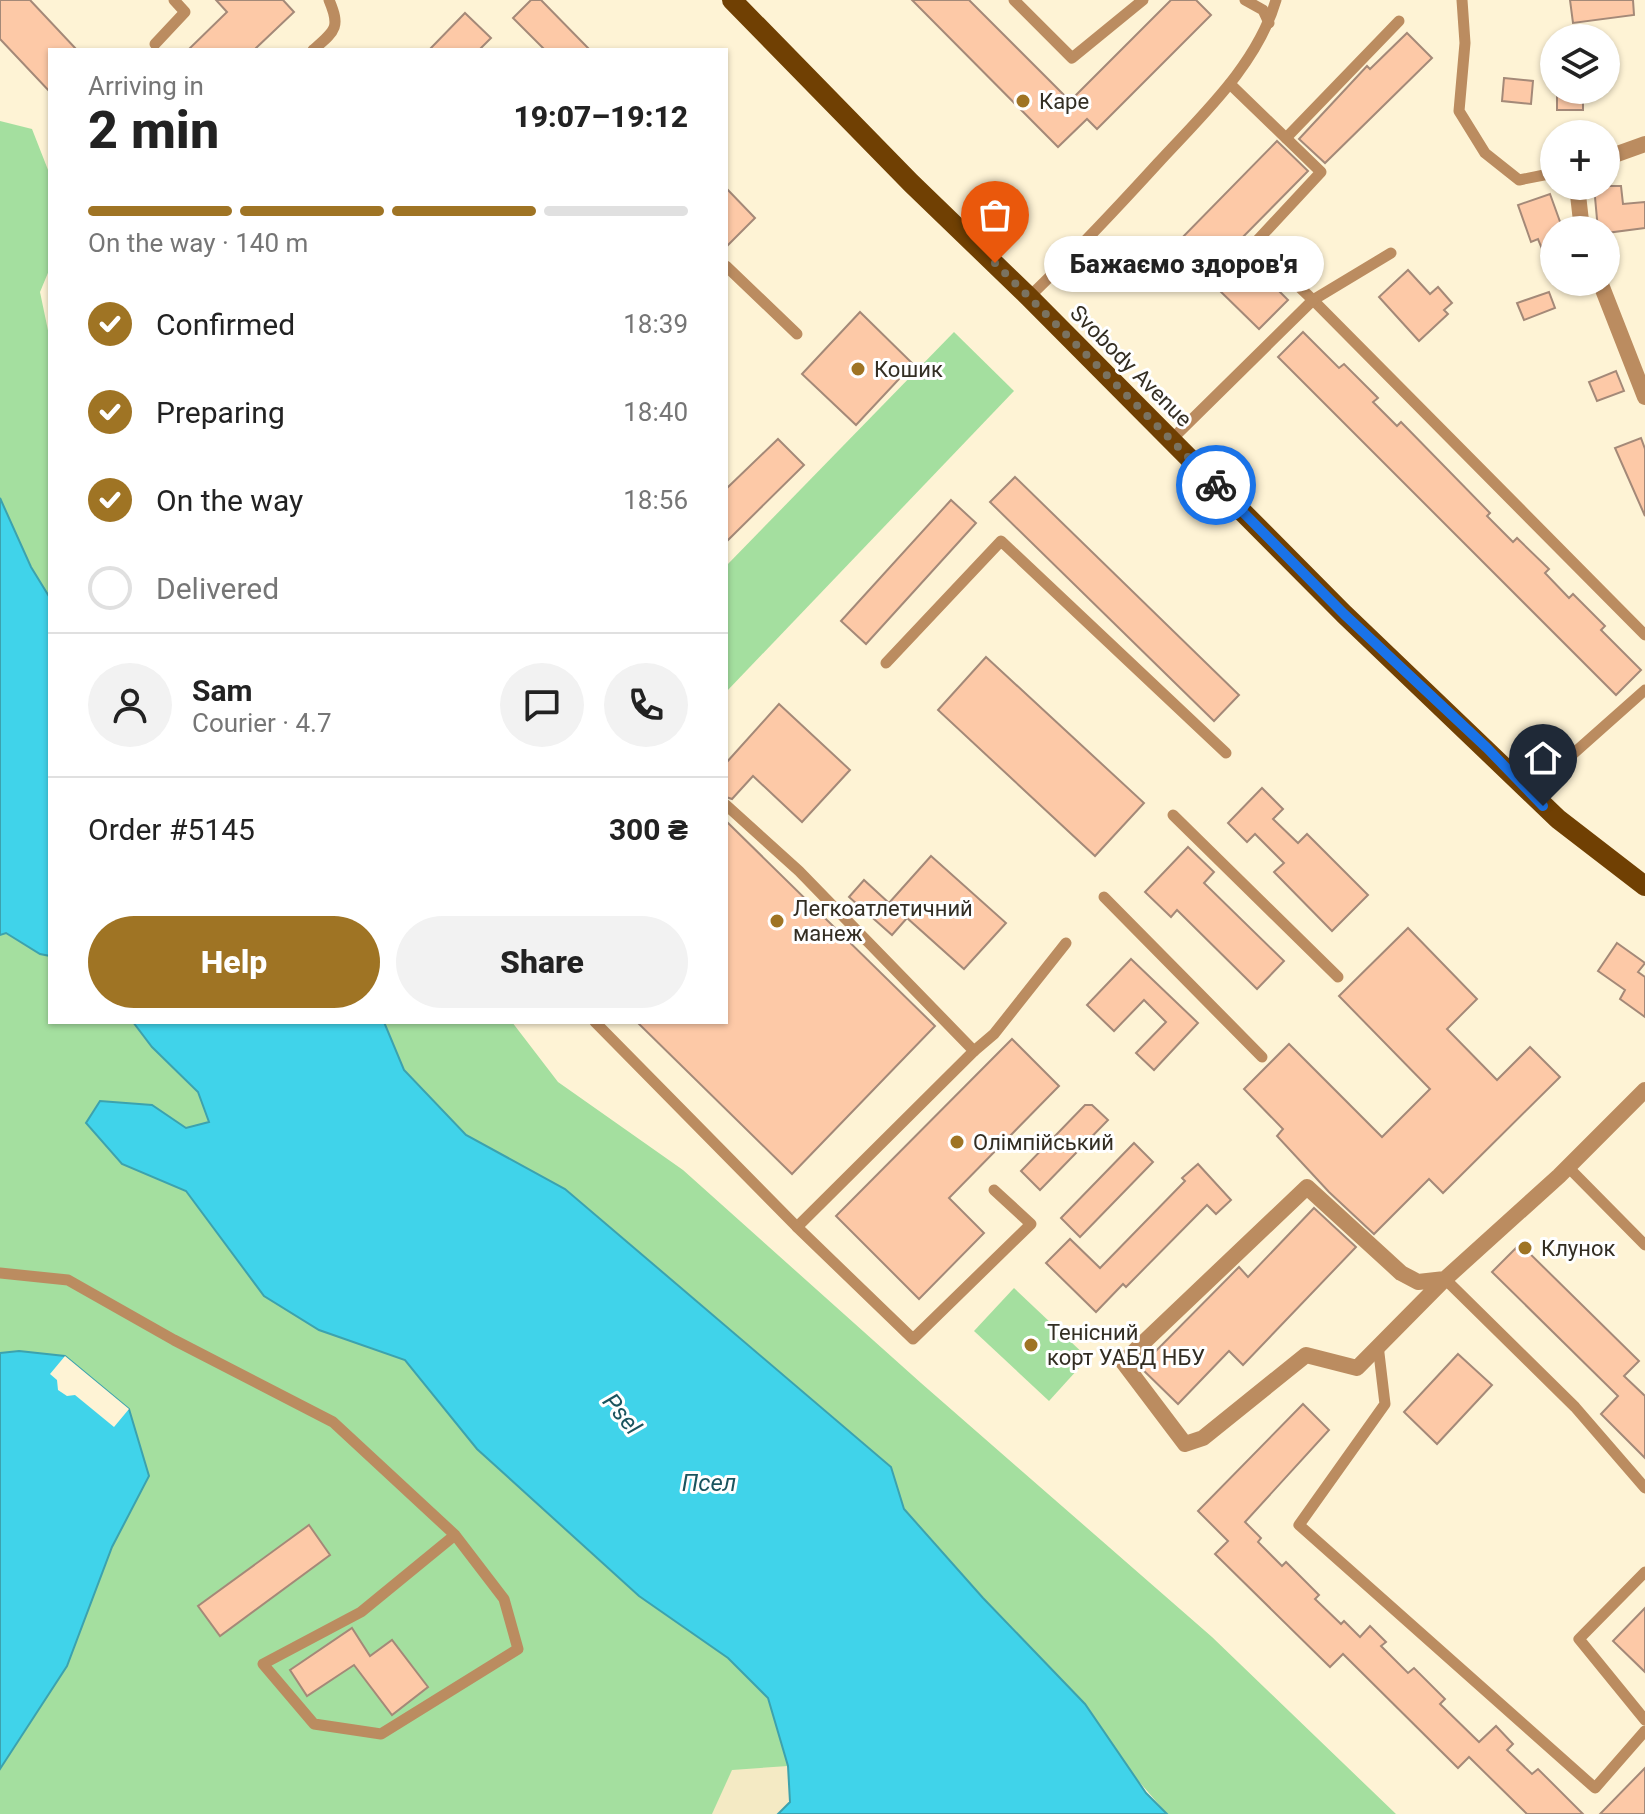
<!DOCTYPE html>
<meta charset="utf-8">
<style>
:root{--surface:#fff;--page:#f2f2f2;--text:#222;--muted:#767676;--line:#e0e0e0;--accent:#9f7424}
body{margin:0;font-family:Roboto,sans-serif;background:var(--page);color:var(--text);height:100vh;display:flex;flex-direction:column;font-size:30px;white-space:nowrap}
*{box-sizing:border-box;margin:0}
p{font-size:26px;color:var(--muted)}
.icon{flex:none;width:44px;height:44px;fill:none;stroke:currentColor;stroke-width:2;stroke-linecap:round;stroke-linejoin:round}
.map{position:relative;flex:1;overflow:hidden}
.panel{position:absolute;left:48px;top:48px;width:680px;height:976px;display:flex;flex-direction:column;background:var(--surface);border-radius:0px;box-shadow:0 2px 6px #0004}
.panel>*{flex:none}
.controls{position:absolute;left:1540px;top:24px;display:grid;gap:16px}
.controls a{display:grid;place-items:center;width:80px;height:80px;border-radius:50%;background:var(--surface);box-shadow:0 2px 6px #0004;font-size:40px}
.pin{position:absolute;display:grid;place-items:center;width:68px;height:68px;color:#fff;margin:-82px -34px;border-radius:50% 50% 50% 0;rotate:-45deg;box-shadow:0 0 8px #0007}
.pin .icon{rotate:45deg}
.courier{position:absolute;display:grid;place-items:center;width:80px;height:80px;margin:-40px;border:6px solid #1a73e8;border-radius:50%;background:#fff;color:#222;box-shadow:0 2px 10px #0007}
.bubble{position:absolute;height:56px;border-radius:28px;background:var(--surface);box-shadow:0 2px 6px #0004;font-size:26px;font-weight:800;line-height:56px;text-align:center}
.head em{font-style:normal;font-weight:800}
.head div{display:flex;flex-direction:column-reverse}
.head{display:flex;align-items:center;justify-content:space-between;height:136px;padding:0 40px}
h1{font-size:52px;font-weight:800;line-height:60px}
.bar{display:grid;grid-template-columns:repeat(4,1fr);gap:12px 8px;align-content:center;height:96px;padding:0 40px}
.bar i{height:10px;border-radius:6px;background:var(--line)}
.bar .on{background:var(--accent)}
.bar p{grid-column:span 4}
.line{display:flex;align-items:center;gap:20px;padding:0 40px;border-top:2px solid var(--line)}
.line div{flex:1}
.round{display:grid;place-items:center;flex:none;width:84px;height:84px;border-radius:42px;background:var(--page)}
ol{padding:0 40px;list-style:none}
li{display:flex;align-items:center;gap:24px;height:88px}
li p{margin-inline-start:auto}
li .icon{padding:8px;border-radius:50%;background:var(--accent);color:#fff;stroke-width:4}
li:last-child{color:var(--muted)}
li i{width:44px;height:44px;border:4px solid var(--line);border-radius:50%}
.cta{display:flex;gap:16px;margin-top:auto;padding:16px 40px}
.cta a{flex:1;height:92px;border-radius:48px;background:var(--accent);color:#fff;font-size:32px;font-weight:800;line-height:92px;text-align:center}
.cta a+a{background:var(--page);color:var(--text)}
.map>svg:first-child{display:block}
.green{fill:#a4df9f}
.sand{fill:#f4eac4}
.water{fill:#40d3ea;stroke:#3ca2ae;stroke-width:2}
.pier{fill:#fef3d5}
.building{fill:#fdc9a7;stroke:#a48978;stroke-width:2}
.lines{fill:none;stroke-linecap:round;stroke-linejoin:round}
.lane{stroke:#bb8c60;stroke-width:11}
.street{stroke:#bb8c60;stroke-width:16}
.primary{stroke:#704003;stroke-width:20}
.done{stroke:#7a7361;stroke-width:8;stroke-dasharray:0 14.4}
.route{stroke:#1a73e8;stroke-width:10}
.poi-dot{fill:#9f7424;stroke:#fff;stroke-width:3}
.labels{text-anchor:middle;dominant-baseline:central;stroke-width:6;stroke-linejoin:round;paint-order:stroke}
.poi-label{font-size:22px;fill:#332e23;stroke:#fff;text-anchor:start}
.street-label{font-size:22px;fill:#332e23;stroke:#fff}
.water-label{font-size:24px;font-style:italic;fill:#1a555f;stroke:#fff}
</style>
<div class="map">
<svg width="1645" height="1814" viewBox="0 0 1645 1814">
<rect width="100%" height="100%" fill="#fef3d5"/>
<g class="green">
<polygon points="0,121 32,129 50,175 50,268 40,292 50,340 50,598 31,567 0,498"/>
<polygon points="954,332 1014,391 726,692 726,566"/>
<polygon points="6,933 40,954 50,956 50,1022 133,1022 152,1047 198,1092 209,1122 186,1128 152,1105 122,1164 186,1191 264,1296 319,1330 405,1360 477,1449 639,1596 728,1658 768,1698 788,1766 778,1814 0,1814 0,1769 67,1666 112,1547 149,1476 129,1409 65,1356 19,1351 0,1353 0,935"/>
<polygon points="384,1022 512,1022 558,1082 683,1170 921,1383 1212,1637 1396,1814 1167,1814 904,1509 891,1467 565,1189 466,1135 404,1070"/>
<polygon points="1014,1288 1088,1358 1049,1401 974,1331"/>
</g>
<polygon class="sand" points="788,1766 790,1802 778,1814 712,1814 732,1770"/>
<g class="water">
<polygon points="0,498 31,567 50,598 50,956 40,954 6,933 0,935"/>
<polygon points="133,1022 384,1022 404,1070 466,1135 565,1189 891,1467 904,1509 983,1598 1085,1704 1146,1793 1167,1814 778,1814 790,1802 788,1766 768,1698 728,1658 639,1596 477,1449 405,1360 319,1330 264,1296 186,1191 122,1164 86,1123 100,1101 152,1105 186,1128 209,1122 198,1092 152,1047"/>
<polygon points="19,1351 65,1356 129,1409 149,1476 112,1547 67,1666 0,1769 0,1353"/>
</g>
<polygon class="pier" points="65,1356 129,1409 114,1427 75,1395 67,1396 58,1390 57,1380 50,1374"/>
<g class="building">
<polygon points="0,0 30,0 77,50 50,50 50,92 0,39"/>
<polygon points="216,0 283,0 294,12 254,50 188,50 227,12"/>
<polygon points="531,0 541,0 590,50 545,50 513,18"/>
<polygon points="912,0 969,0 1070,101 1171,0 1196,0 1211,15 1097,129 1087,119 1058,147"/>
<polygon points="1570,0 1633,0 1634,15 1573,23"/>
<polygon points="465,13 491,38 479,50 429,50"/>
<polygon points="1407,33 1432,58 1325,163 1299,139 1367,66 1370,69"/>
<polygon points="1504,78 1533,81 1531,104 1502,101"/>
<rect x="1557" y="93" width="26" height="17"/>
<polygon points="1277,141 1308,171 1234,246 1288,300 1259,329 1174,246"/>
<polygon points="1594,186 1621,186 1623,204 1645,202 1645,228 1606,233 1606,230 1598,230"/>
<polygon points="726,188 755,218 726,247"/>
<polygon points="1550,194 1563,230 1554,230 1553,276 1538,239 1531,242 1518,205"/>
<polygon points="1408,270 1430,294 1438,287 1452,303 1444,310 1448,314 1419,341 1379,297"/>
<polygon points="1549,292 1555,308 1524,320 1517,303"/>
<polygon points="860,312 913,364 856,425 802,374"/>
<polygon points="1303,332 1339,368 1344,364 1378,398 1373,402 1397,426 1401,422 1490,513 1487,516 1513,542 1517,538 1549,569 1545,573 1569,598 1573,594 1605,626 1601,630 1641,670 1616,695 1278,357"/>
<polygon points="1616,371 1624,391 1597,401 1589,382"/>
<polygon points="1641,438 1645,449 1645,516 1615,448"/>
<polygon points="778,439 804,465 726,542 726,489"/>
<polygon points="1015,477 1239,695 1214,721 990,502"/>
<polygon points="951,500 976,523 866,644 841,621"/>
<polygon points="986,657 1144,803 1095,856 938,710"/>
<polygon points="779,704 850,770 802,822 753,776 732,799 726,797 726,763"/>
<polygon points="1262,788 1283,809 1273,819 1298,843 1307,834 1368,895 1332,931 1274,872 1284,863 1255,834 1247,842 1228,823"/>
<polygon points="726,821 935,1026 792,1174 637,1022 726,1022"/>
<polygon points="1188,847 1214,872 1204,883 1284,961 1257,989 1177,910 1171,917 1145,892"/>
<polygon points="931,856 1006,923 964,969 907,918 892,935 849,897 864,880 889,903"/>
<polygon points="1408,928 1477,999 1447,1029 1497,1080 1530,1047 1560,1077 1443,1193 1429,1179 1374,1234 1329,1192 1277,1136 1283,1129 1244,1089 1289,1044 1382,1137 1430,1089 1339,996"/>
<polygon points="1617,943 1645,963 1638,972 1645,977 1645,1017 1620,999 1625,990 1598,971"/>
<polygon points="1131,959 1198,1023 1154,1070 1136,1053 1166,1022 1144,1000 1114,1031 1087,1005"/>
<polygon points="1012,1039 1059,1086 949,1198 984,1233 919,1299 836,1216"/>
<polygon points="1085,1105 1092,1105 1108,1120 1040,1190 1021,1171"/>
<polygon points="1134,1143 1153,1162 1080,1237 1061,1218"/>
<polygon points="1198,1164 1231,1200 1216,1214 1207,1205 1126,1287 1123,1284 1096,1312 1046,1263 1070,1239 1100,1268 1185,1181 1182,1178"/>
<polygon points="1314,1208 1356,1247 1243,1365 1229,1351 1178,1404 1140,1367 1239,1267 1248,1277"/>
<polygon points="1520,1244 1639,1361 1624,1376 1645,1396 1645,1458 1601,1414 1618,1396 1492,1272"/>
<polygon points="1458,1354 1492,1385 1437,1444 1404,1412"/>
<polygon points="1303,1404 1329,1430 1245,1522 1261,1538 1258,1542 1282,1566 1286,1562 1319,1595 1315,1599 1341,1624 1344,1621 1360,1637 1370,1626 1386,1642 1381,1646 1408,1673 1414,1668 1445,1699 1440,1704 1479,1742 1496,1726 1513,1744 1507,1750 1532,1774 1538,1769 1583,1814 1527,1814 1469,1757 1458,1768 1343,1654 1330,1667 1215,1554 1228,1541 1198,1511"/>
<polygon points="309,1525 330,1555 220,1636 198,1606"/>
<polygon points="1645,1608 1645,1672 1613,1641"/>
<polygon points="352,1628 370,1656 392,1640 428,1687 392,1715 354,1665 307,1696 290,1670"/>
<polygon points="1645,1768 1645,1814 1600,1814"/>
</g>
<g class="lines">
<g class="lane">
<polyline points="1014,0 1072,58 1143,0"/>
<polyline points="1245,0 1263,10 1269,23"/>
<polyline points="1462,0 1465,43 1459,111 1485,153 1519,180 1554,173"/>
<polyline points="155,44 185,12 174,0"/>
<path d="M313 50C335 31 341 28 329 0"/>
<polyline points="1286,138 1399,21"/>
<polyline points="1391,253 1313,300 1645,635"/>
<polyline points="726,266 797,334"/>
<path d="M1029 297C1074 254 1116 209 1158 163 1202 115 1257 65 1276 0"/>
<polyline points="1171,440 1313,300 1254,244 1321,172 1230,84"/>
<polyline points="886,663 1001,541 1226,753"/>
<polyline points="1529,793 1645,690"/>
<polyline points="1173,815 1338,977"/>
<polyline points="1104,897 1262,1057"/>
<polyline points="595,1022 797,1227 974,1051 799,871 726,805"/>
<polyline points="974,1051 994,1034 1066,943"/>
<polyline points="1568,1167 1645,1245"/>
<polyline points="797,1227 913,1339 1031,1224 994,1190"/>
<polyline points="0,1273 68,1280 174,1340 333,1422 455,1535 504,1599 518,1649 381,1734 314,1724 263,1664 361,1612 455,1535"/>
<polyline points="1445,1279 1575,1407 1645,1488"/>
<polyline points="1378,1345 1385,1404 1299,1525 1595,1788 1645,1731"/>
<polyline points="1645,1572 1579,1639 1645,1720"/>
</g>
<g class="street">
<polyline points="1606,158 1645,144"/>
<polyline points="1577,186 1582,230"/>
<polyline points="1600,282 1645,397"/>
<polyline points="1445,1279 1418,1282 1401,1273 1307,1187 1123,1362 1185,1444 1203,1438 1306,1355 1357,1368 1445,1279 1559,1176 1645,1090"/>
</g>
<polyline class="primary" points="732,0 911,183 1029,297 1344,614 1558,819 1645,886"/>
</g>
<g class="lines">
<polyline class="done" points="995,263 1216,485"/>
<polyline class="route" points="1216,485 1344,614 1487,748 1543,806"/>
</g>
<g class="poi-dot">
<circle cx="1023" cy="101" r="8"/>
<circle cx="858" cy="369" r="8"/>
<circle cx="777" cy="921" r="8"/>
<circle cx="957" cy="1142" r="8"/>
<circle cx="1525" cy="1248" r="8"/>
<circle cx="1031" cy="1345" r="8"/>
</g>
<g class="labels">
<g class="poi-label">
<text x="1039" y="101">Каре</text>
<text x="874" y="369">Кошик</text>
<text x="793" y="908">Легкоатлетичний<tspan x="793" dy="25">манеж</tspan></text>
<text x="973" y="1142">Олімпійський</text>
<text x="1541" y="1248">Клунок</text>
<text x="1047" y="1332">Тенісний<tspan x="1047" dy="25">корт УАБД НБУ</tspan></text>
</g>
<g class="street-label">
<text transform="translate(1131 366) rotate(45)">Svobody Avenue</text>
</g>
<g class="water-label">
<text transform="translate(622 1414) rotate(50)">Psel</text>
<text x="709" y="1483">Псел</text>
</g>
</g>
</svg>
<div class="controls">
<a><svg class="icon" aria-label="layers" viewBox="0 0 24 24"><path d="M12 4l9 5-9 5-9-5zM3 14l9 5 9-5"/></svg></a>
<a>+</a>
<a>−</a>
</div>
<div class="pin" style="left:995px;top:263px;background:#ea580c"><svg class="icon" aria-label="bag" viewBox="0 0 24 24"><path d="M5 8h14l-1 12H6zM9 8a3 3 0 0 1 6 0"/></svg></div>
<div class="pin" style="left:1543px;top:806px;background:#1f2937"><svg class="icon" aria-label="home" viewBox="0 0 24 24"><path d="M3 11l9-7 9 7M6 9v11h12V9"/></svg></div>
<div class="courier" style="left:1216px;top:485px"><svg class="icon" aria-label="bike" viewBox="0 0 24 24"><circle cx="6" cy="16" r="4"/><circle cx="18" cy="16" r="4"/><path d="M6 16l4-8h5l3 8M10 8l3 8H6M13 5h3"/></svg></div>
<div class="bubble" style="left:1044px;top:236px;width:280px">Бажаємо здоров'я</div>
<section class="panel">
<div class="head"><div><h1>2 min</h1><p>Arriving in</p></div><em>19:07–19:12</em></div>
<div class="bar"><i class="on"></i><i class="on"></i><i class="on"></i><i></i><p>On the way · 140 m</p></div>
<ol>
<li><svg class="icon" aria-label="check" viewBox="0 0 24 24"><path d="M5 12l5 5 9-10"/></svg>Confirmed<p>18:39</p></li>
<li><svg class="icon" aria-label="check" viewBox="0 0 24 24"><path d="M5 12l5 5 9-10"/></svg>Preparing<p>18:40</p></li>
<li><svg class="icon" aria-label="check" viewBox="0 0 24 24"><path d="M5 12l5 5 9-10"/></svg>On the way<p>18:56</p></li>
<li><i></i>Delivered</li>
</ol>
<div class="line" style="height:144px"><a class="round"><svg class="icon" aria-label="person" viewBox="0 0 24 24"><circle cx="12" cy="8" r="4"/><path d="M4 21q1-7 8-7t8 7"/></svg></a><div><b>Sam</b><p>Courier · 4.7</p></div><a class="round"><svg class="icon" aria-label="chat" viewBox="0 0 24 24"><path d="M4 5h16v11H9l-5 4z"/></svg></a><a class="round"><svg class="icon" aria-label="phone" viewBox="0 0 24 24"><path d="M5 4h4l2 5-3 2q2 4 5 5l2-3 5 2v4C11 20 4 13 5 4z"/></svg></a></div>
<div class="line" style="height:104px"><div>Order #5145</div><b>300 ₴</b></div>
<div class="cta"><a>Help</a><a>Share</a></div>
</section>
</div>
